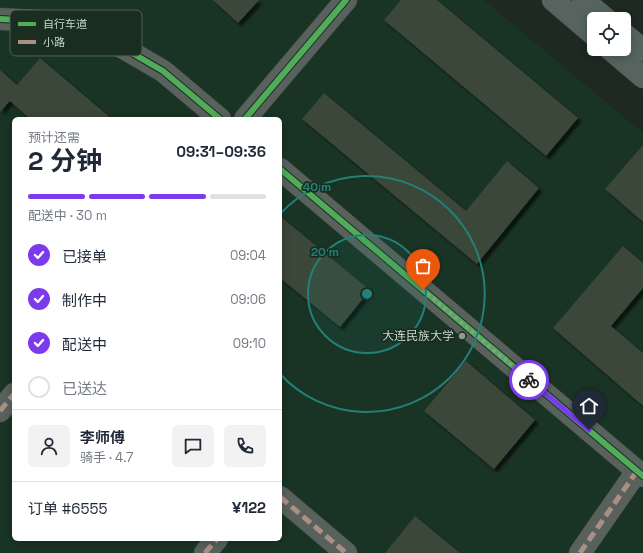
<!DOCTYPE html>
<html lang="zh">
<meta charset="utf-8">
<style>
:root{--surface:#fff;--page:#f2f2f3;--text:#1f2937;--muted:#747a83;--line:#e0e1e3;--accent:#7c3aed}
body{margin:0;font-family:"Space Grotesk","Noto Sans SC",sans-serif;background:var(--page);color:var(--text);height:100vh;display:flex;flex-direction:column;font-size:15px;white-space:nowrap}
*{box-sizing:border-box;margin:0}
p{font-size:13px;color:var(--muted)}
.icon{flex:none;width:22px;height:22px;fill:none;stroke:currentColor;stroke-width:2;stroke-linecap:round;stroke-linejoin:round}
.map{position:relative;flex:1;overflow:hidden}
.drawer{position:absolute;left:12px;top:117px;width:270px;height:424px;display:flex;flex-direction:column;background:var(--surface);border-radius:6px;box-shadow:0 2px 10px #0003}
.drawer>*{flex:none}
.buttons{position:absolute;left:587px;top:12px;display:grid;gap:8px}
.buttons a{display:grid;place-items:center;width:44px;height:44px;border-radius:6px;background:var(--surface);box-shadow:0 2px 10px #0003;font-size:20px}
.pin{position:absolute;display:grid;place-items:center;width:34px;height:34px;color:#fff;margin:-41px -17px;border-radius:50% 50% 50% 0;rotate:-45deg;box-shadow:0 0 4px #0007}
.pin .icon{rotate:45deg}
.courier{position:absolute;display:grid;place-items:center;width:40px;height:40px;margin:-20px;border:3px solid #7c3aed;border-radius:50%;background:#fff;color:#222;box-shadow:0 1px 5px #0007}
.head em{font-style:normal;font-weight:700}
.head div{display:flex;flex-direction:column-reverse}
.head{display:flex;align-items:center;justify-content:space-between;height:68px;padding:0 16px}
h1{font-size:26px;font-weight:700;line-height:30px}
.bar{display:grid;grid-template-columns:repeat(4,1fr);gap:6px 4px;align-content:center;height:48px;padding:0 16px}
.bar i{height:5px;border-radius:3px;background:var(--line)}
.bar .active{background:var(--accent)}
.bar p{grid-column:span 4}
.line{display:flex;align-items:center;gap:10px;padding:0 16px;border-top:1px solid var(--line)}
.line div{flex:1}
.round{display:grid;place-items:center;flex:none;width:42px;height:42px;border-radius:6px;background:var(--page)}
ol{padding:0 16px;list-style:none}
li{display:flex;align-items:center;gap:12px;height:44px}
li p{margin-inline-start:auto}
li .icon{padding:4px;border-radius:50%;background:var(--accent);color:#fff;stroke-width:4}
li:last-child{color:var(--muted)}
li i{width:22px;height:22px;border:2px solid var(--line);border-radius:50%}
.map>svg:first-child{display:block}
.built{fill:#193324;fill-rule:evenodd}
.building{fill:#3a4639;filter:url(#shadow)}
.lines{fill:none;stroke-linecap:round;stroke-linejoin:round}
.minor-casing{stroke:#3a443e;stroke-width:23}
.major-casing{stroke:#3a443e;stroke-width:23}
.minor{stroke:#58615c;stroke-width:22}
.major{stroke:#56635e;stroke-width:22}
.quiet{stroke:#ac8f84;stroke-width:5;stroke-dasharray:10 5;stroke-linecap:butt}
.cycleway-casing{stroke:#192e21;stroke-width:8}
.cycleway{stroke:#51ab58;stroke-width:6}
.done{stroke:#8e9a92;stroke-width:4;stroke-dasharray:0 7.2}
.route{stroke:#7c3aed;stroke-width:5}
.ring{fill:none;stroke:#228078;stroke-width:2}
.poi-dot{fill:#8e9a92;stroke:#192e21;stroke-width:1.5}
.labels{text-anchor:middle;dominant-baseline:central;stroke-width:3.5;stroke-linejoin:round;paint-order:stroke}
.poi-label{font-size:12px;fill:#cad7ce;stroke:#192e21;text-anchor:end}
.key{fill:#192e21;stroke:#4e6155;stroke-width:1}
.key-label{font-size:11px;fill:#cad7ce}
.centre{fill:#228078;stroke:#192e21;stroke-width:2}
.ring-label{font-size:12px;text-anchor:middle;font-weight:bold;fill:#228078;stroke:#192e21;stroke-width:3.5;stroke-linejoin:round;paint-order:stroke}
</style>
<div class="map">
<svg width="643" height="553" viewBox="0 0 643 553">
<defs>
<filter id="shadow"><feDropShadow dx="3.5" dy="3.5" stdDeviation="1" flood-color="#0009"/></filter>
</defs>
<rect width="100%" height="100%" fill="#1e2922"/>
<path class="built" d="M0 0H484L643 133V553H0ZM14 119H280V539H14Z"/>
<g class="building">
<polygon points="213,0 259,0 238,23"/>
<polygon points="401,0 437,0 578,118 546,156 384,20"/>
<polygon points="40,58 112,119 30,119 10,101 0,112 0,70 17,85"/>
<polygon points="324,93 466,211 507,161 539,188 477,264 302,119"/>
<polygon points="643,145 643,222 605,189"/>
<polygon points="280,216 370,290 340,327 280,278"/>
<polygon points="623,246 643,263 643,288 611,326 643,353 643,406 553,328"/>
<polygon points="466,361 535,420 494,469 424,411"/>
<polygon points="415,516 460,553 385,553"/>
</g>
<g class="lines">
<defs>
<g id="minor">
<polyline points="0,19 39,21 79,30 120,46 163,71 220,119"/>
<polyline points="245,119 346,0"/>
<polyline points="280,169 643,476"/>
<polyline points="0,411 14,394"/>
<polyline points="280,497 346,553"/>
<polyline points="205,553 217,539"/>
<polyline points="580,553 637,471"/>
</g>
<g id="major">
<polyline points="553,0 594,35"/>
<polyline points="583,0 606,19"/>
<polyline points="624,34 643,50"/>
<polyline points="610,49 643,77"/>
</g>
</defs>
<use href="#minor" class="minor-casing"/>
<use href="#major" class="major-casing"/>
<use href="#minor" class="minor"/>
<use href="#major" class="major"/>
<g class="quiet">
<polyline points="0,411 14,394"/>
<polyline points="280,497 346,553"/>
<polyline points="205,553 217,539"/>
<polyline points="580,553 637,471"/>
</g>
<defs>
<g id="cycleway">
<polyline points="0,19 39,21 79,30 120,46 163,71 220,119"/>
<polyline points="245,119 346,0"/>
<polyline points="280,169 643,476"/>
</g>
</defs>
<use href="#cycleway" class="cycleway-casing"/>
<use href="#cycleway" class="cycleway"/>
</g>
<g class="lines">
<polyline class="done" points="423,290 529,380"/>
<polyline class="route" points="529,380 589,430"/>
</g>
<circle cx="367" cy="294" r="59" fill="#228078" fill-opacity=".12"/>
<g class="ring">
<circle cx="367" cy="294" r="59"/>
<path d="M280 214A118 118 0 1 1 280 374"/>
</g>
<circle class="poi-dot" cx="462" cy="336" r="4"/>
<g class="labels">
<g class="poi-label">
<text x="454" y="336">大连民族大学</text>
</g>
</g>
<rect x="10" y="10" width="132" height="46" rx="6" class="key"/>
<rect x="18" y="22" width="18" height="4" fill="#51ab58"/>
<rect x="18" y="40" width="18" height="4" fill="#ac8f84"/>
<g class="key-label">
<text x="43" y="28">自行车道</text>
<text x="43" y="46">小路</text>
</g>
<circle cx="367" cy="294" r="6" class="centre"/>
<g class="ring-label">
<text x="317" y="191">40 m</text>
<text x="325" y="256">20 m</text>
</g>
</svg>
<div class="buttons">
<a><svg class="icon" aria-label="locate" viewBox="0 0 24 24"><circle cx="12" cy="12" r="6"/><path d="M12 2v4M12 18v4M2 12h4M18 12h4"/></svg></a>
</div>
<div class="pin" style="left:423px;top:290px;background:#ea580c"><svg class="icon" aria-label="bag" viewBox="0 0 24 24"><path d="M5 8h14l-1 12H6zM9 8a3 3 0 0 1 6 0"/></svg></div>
<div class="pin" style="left:589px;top:430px;background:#1f2937"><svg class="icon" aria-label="home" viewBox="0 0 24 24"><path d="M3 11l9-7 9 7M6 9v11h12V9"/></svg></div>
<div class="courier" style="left:529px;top:380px"><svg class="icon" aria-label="bike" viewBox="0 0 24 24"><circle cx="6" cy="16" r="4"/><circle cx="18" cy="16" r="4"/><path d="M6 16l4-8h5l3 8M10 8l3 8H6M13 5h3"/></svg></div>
<section class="drawer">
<div class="head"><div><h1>2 分钟</h1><p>预计还需</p></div><em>09:31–09:36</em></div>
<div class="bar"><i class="active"></i><i class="active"></i><i class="active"></i><i></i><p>配送中 · 30 m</p></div>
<ol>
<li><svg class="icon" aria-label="check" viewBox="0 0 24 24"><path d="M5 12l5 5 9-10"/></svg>已接单<p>09:04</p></li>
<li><svg class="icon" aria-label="check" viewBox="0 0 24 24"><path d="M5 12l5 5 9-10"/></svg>制作中<p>09:06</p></li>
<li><svg class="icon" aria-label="check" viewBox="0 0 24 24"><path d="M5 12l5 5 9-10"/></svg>配送中<p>09:10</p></li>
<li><i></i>已送达</li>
</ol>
<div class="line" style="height:72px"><a class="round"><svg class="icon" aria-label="person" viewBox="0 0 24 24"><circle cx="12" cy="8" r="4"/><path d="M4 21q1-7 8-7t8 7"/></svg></a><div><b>李师傅</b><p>骑手 · 4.7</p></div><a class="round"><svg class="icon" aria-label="chat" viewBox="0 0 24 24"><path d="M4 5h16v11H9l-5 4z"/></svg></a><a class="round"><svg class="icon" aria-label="phone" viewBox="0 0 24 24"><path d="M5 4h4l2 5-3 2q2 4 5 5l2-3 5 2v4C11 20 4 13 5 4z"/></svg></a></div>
<div class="line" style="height:52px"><div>订单 #6555</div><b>¥122</b></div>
</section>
</div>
